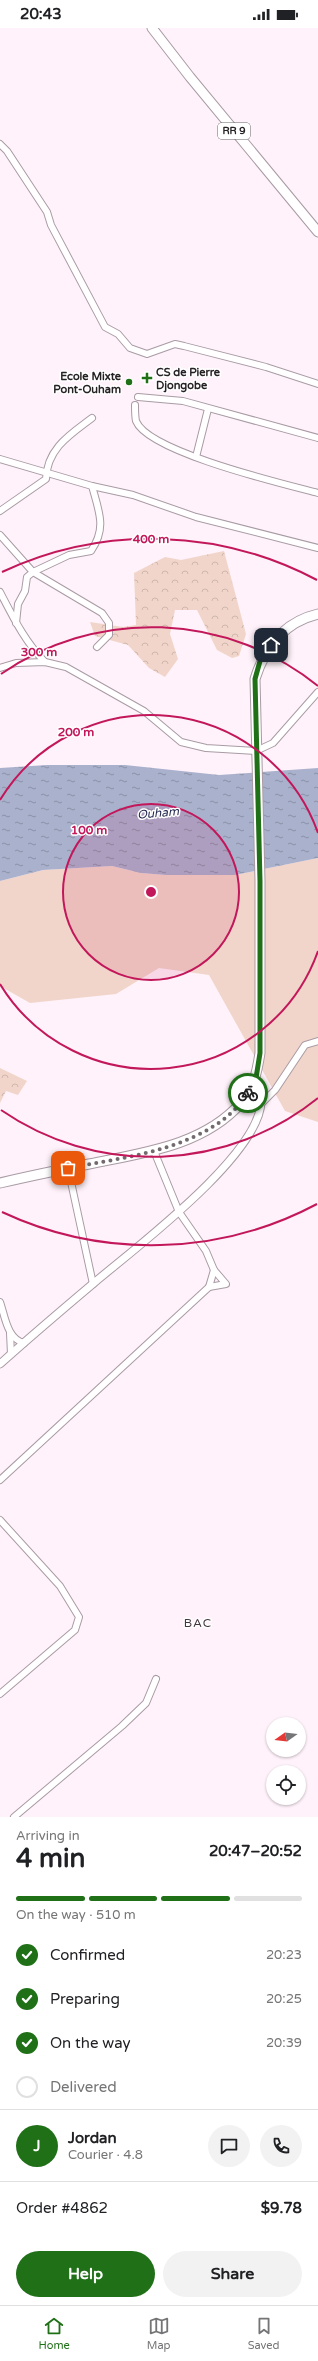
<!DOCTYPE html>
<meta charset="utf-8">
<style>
:root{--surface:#fff;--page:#f2f2f2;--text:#202124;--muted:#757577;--line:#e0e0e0;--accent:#207018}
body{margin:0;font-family:"Varela Round",sans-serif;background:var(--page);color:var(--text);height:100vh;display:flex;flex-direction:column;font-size:15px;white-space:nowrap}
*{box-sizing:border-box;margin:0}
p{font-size:13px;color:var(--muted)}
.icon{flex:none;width:22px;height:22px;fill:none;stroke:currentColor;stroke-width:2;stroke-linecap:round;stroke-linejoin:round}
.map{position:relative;height:1789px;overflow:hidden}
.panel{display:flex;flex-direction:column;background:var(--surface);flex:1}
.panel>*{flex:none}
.needle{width:26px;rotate:256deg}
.fabs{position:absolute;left:266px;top:1689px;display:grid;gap:8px}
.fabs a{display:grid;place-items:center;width:40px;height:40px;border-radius:50%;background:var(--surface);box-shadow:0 1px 3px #0004;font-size:20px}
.pin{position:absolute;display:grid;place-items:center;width:34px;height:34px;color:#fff;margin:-17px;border-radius:8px;box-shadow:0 2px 6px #0006}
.courier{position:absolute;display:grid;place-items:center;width:40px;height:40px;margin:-20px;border:3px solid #207018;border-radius:50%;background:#fff;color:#222;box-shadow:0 1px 5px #0007}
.head em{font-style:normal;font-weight:700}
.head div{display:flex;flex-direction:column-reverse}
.head{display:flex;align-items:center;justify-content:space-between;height:68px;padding:0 16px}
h1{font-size:26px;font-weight:700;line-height:30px}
.bar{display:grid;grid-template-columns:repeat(4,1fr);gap:6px 4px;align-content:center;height:48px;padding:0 16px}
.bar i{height:5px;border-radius:3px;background:var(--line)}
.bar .active{background:var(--accent)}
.bar p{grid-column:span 4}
.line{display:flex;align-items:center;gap:10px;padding:0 16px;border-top:1px solid var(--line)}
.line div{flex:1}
.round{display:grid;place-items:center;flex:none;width:42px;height:42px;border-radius:21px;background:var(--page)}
ol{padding:0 16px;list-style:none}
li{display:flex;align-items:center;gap:12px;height:44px}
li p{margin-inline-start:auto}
li .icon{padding:4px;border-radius:50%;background:var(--accent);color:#fff;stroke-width:4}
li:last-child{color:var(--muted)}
li i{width:22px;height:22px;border:2px solid var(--line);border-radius:50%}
.cta{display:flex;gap:8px;margin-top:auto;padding:8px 16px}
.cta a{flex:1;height:46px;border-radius:24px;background:var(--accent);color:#fff;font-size:16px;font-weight:700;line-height:46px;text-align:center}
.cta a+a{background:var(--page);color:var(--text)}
.status{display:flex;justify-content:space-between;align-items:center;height:28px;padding:0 20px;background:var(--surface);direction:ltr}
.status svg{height:11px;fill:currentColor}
.tabs{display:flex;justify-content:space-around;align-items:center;height:56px;border-top:1px solid var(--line);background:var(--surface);font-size:11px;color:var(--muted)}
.tabs a{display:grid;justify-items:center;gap:2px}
.tabs .active{color:var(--accent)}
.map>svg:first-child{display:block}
.green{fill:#f1d5ca}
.forest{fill:url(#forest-crowns)}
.water{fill:url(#water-ripples)}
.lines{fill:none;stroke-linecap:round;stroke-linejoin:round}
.minor-casing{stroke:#a99ba4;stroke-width:8}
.tertiary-casing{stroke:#a99ba4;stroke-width:9}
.primary-casing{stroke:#a99ba4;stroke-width:11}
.minor{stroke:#fff;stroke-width:6}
.tertiary{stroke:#fff;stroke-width:7}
.primary{stroke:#fff;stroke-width:9}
.done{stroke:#726a6f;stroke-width:4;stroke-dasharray:0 7.2}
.route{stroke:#207018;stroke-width:5}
.ring{fill:none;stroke:#c2185b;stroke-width:2}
.poi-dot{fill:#207018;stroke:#fff;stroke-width:1.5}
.labels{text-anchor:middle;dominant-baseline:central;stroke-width:3;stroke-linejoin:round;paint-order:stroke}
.shield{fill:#fff;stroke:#676466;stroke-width:1}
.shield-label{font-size:10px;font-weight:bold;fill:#262124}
.poi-label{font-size:11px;font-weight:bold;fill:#262124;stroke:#fff;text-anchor:start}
.water-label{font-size:12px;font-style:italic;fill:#1f254c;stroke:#fff}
.neighbourhood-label{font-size:12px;letter-spacing:1px;fill:#43373f;stroke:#fff}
.centre{fill:#c2185b;stroke:#fff;stroke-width:2}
.ring-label{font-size:12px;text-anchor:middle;font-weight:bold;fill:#c2185b;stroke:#fff;stroke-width:3;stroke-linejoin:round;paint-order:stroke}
</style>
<div class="status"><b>20:43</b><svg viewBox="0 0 49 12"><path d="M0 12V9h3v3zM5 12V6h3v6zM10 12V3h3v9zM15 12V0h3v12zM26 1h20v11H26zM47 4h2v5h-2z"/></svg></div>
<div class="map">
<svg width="318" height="1789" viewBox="0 0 318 1789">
<defs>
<pattern id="forest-crowns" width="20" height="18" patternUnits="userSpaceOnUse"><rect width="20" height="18" fill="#f1d5ca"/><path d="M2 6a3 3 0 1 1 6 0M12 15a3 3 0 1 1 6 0" fill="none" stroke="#ceb7ad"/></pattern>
<pattern id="water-ripples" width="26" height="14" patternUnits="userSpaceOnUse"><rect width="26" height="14" fill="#aab1cd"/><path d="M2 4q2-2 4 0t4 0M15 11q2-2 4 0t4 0" fill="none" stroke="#8a90a6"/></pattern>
</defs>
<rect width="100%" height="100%" fill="#fff2fa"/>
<polygon class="green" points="318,830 318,1094 285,1083 209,947 159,940 116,966 30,975 0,958 0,853 43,842 112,838 141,845 166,847 235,847"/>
<g class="forest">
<polygon points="224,523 246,606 239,628 232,630 217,622 197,582 175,582 170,606 178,631 165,649 149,640 128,617 95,608 90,594 123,599 136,597 134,545 165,529 181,532"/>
<polygon points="0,1040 27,1053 18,1067 6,1063 0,1075"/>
</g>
<polygon class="water" points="47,737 125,737 219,747 318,740 318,830 235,847 166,847 141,845 112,838 43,842 0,853 0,740"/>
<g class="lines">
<defs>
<g id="minor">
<polyline points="0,116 7,123 47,184 51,197 105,299 118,306 130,320 147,326 175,316 184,318 266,339 318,356"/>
<polyline points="138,369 183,373 318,410"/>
<path d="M135 377C135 382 135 388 136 393 148 424 284 456 318 465"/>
<polyline points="196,429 208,381"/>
<polyline points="0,431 92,458 133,467 196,489 318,520"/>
<path d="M0 483 46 451C47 420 71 406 92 390"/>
<polyline points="0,507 33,544 102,585 109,595 109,607 97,619"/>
<path d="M0 564C13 589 25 614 45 634"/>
<path d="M16 595 18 576 25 563 27 549 33 544 69 527 91 523C107 500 99 484 92 458"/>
<polyline points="0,640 16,635 45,634 66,639 144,683 181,714 206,720 256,723 273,715 318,664"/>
<polyline points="261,1076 275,1062 305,1017 318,1013"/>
<polyline points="68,1140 93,1256"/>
<polyline points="209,1259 226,1256 214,1242"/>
<path d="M0 1274C5 1288 7 1311 24 1315"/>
<polyline points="10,1305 11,1326"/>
<polyline points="0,1452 209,1259 214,1242 206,1223 179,1184 154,1123"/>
<polyline points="0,1492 60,1558 79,1589 75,1602 0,1666"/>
<polyline points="14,1789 122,1698 146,1675 156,1651"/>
</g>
<path id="tertiary" d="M0 1336C31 1308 63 1281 95 1254 134 1221 261 1126 261 1073L258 1069 249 1063"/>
<g id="primary">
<polyline points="152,0 190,49 318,204"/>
<path d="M0 1155C30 1148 59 1142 89 1136 142 1125 203 1118 241 1075 254 1060 257 1044 260 1025V853L255 651C265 619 284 594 318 586"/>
</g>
</defs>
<use href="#minor" class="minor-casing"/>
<use href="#tertiary" class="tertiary-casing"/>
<use href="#primary" class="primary-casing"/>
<use href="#minor" class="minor"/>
<use href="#tertiary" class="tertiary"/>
<use href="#primary" class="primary"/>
</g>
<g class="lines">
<path class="done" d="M68 1140C127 1129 213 1120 248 1065"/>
<polyline class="route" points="248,1065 256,1050 260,1025 260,853 255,651 260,633 271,617"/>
</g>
<circle cx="151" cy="864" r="88" fill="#c2185b" fill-opacity=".12"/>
<g class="ring">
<circle cx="151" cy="864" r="88"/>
<path d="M318 923A177 177 0 0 1 0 956M0 772A177 177 0 0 1 318 805"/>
<path d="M318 1070A265 265 0 0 1 1 1082M1 646A265 265 0 0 1 318 658"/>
<path d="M317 1176A353 353 0 0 1 2 1184M2 544A353 353 0 0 1 317 552"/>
</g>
<g class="poi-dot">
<path d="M145 344h4v4h4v4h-4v4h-4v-4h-4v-4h4z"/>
<circle cx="129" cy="354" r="4"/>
</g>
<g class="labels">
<rect class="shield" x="218" y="95" width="32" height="16" rx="3"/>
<g class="shield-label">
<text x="234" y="103">RR 9</text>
</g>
<g class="poi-label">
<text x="156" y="344">CS de Pierre<tspan x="156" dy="13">Djongobe</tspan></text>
<text x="121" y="348" text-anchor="end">Ecole Mixte<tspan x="121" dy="13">Pont-Ouham</tspan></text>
</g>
<g class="water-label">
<text transform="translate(158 785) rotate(-5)">Ouham</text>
</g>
<g class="neighbourhood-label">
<text x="198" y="1595">BAC</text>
</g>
</g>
<circle cx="151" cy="864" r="6" class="centre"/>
<g class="ring-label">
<text x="151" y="515">400 m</text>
<text x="39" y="628">300 m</text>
<text x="76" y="708">200 m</text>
<text x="89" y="806">100 m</text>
</g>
</svg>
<div class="fabs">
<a><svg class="needle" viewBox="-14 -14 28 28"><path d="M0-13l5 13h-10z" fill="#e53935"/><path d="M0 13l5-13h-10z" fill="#757577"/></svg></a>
<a><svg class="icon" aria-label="locate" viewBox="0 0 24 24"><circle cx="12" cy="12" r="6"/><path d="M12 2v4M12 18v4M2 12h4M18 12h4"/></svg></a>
</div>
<div class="pin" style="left:68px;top:1140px;background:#ea580c"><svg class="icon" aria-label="bag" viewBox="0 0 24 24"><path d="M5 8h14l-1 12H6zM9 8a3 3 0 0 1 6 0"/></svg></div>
<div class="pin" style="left:271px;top:617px;background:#1f2937"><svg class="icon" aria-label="home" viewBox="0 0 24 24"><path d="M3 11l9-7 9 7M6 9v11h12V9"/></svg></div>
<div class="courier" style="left:248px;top:1065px"><svg class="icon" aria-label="bike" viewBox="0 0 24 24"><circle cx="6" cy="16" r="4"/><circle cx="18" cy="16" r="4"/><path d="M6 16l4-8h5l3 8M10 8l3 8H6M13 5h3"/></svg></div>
</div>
<section class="panel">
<div class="head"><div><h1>4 min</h1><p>Arriving in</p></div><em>20:47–20:52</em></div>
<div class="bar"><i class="active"></i><i class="active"></i><i class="active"></i><i></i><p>On the way · 510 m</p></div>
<ol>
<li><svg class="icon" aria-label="check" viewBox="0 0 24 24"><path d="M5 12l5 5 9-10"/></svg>Confirmed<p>20:23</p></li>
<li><svg class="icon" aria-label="check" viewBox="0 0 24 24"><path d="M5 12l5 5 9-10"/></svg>Preparing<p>20:25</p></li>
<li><svg class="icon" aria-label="check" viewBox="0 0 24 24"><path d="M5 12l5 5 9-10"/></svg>On the way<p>20:39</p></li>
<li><i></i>Delivered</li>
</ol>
<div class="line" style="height:72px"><b class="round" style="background:var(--accent);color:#fff">J</b><div><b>Jordan</b><p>Courier · 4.8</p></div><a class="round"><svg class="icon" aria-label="chat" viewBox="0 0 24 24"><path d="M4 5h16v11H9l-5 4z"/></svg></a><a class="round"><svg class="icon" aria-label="phone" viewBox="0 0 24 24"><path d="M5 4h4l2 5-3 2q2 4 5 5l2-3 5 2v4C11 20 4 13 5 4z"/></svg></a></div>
<div class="line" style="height:52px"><div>Order #4862</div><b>$9.78</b></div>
<div class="cta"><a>Help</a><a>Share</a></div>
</section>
<nav class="tabs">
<a class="active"><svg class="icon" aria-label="home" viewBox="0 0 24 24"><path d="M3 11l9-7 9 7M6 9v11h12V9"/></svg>Home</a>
<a><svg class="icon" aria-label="map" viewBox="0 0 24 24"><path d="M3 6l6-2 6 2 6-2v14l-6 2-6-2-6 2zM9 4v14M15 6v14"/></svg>Map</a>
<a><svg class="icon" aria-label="saved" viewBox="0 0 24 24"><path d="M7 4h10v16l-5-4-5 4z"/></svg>Saved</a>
</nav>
